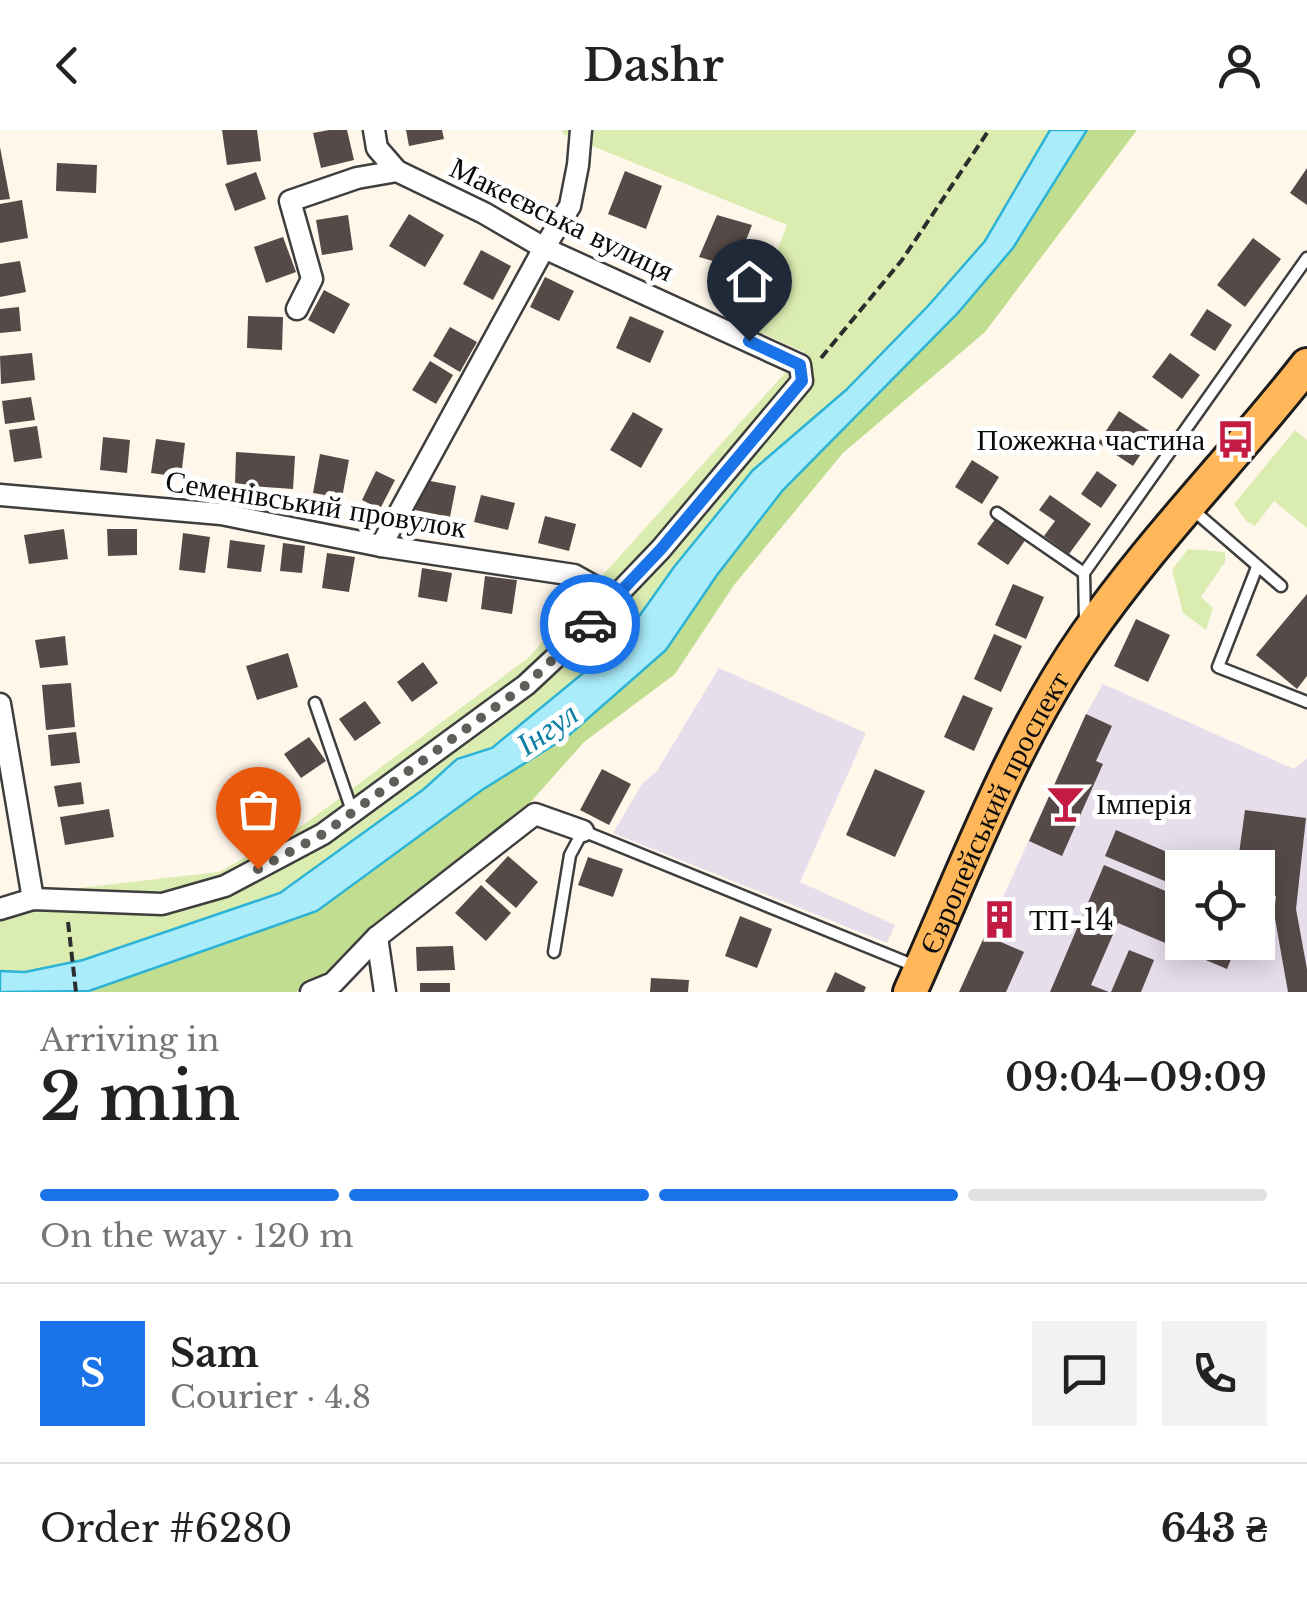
<!DOCTYPE html>
<meta charset="utf-8">
<style>
:root{--surface:#fff;--page:#f2f2f2;--text:#222;--muted:#767676;--line:#e0e0e0;--accent:#1a73e8}
body{margin:0;font-family:"Libre Baskerville",serif;background:var(--page);color:var(--text);height:100vh;display:flex;flex-direction:column;font-size:38px;white-space:nowrap}
*{box-sizing:border-box;margin:0}
p{font-size:32px;color:var(--muted)}
.icon{flex:none;width:55px;height:55px;fill:none;stroke:currentColor;stroke-width:2;stroke-linecap:round;stroke-linejoin:round}
.map{position:relative;height:862px;overflow:hidden}
.panel{display:flex;flex-direction:column;background:var(--surface);flex:1}
.panel>*{flex:none}
.controls{position:absolute;left:1165px;top:720px;display:grid;gap:20px}
.controls a{display:grid;place-items:center;width:110px;height:110px;border-radius:0px;background:var(--surface);box-shadow:0 5px 25px #0003;font-size:50px}
.pin{position:absolute;display:grid;place-items:center;width:85px;height:85px;color:#fff;margin:-102px -42px;border-radius:50% 50% 50% 0;rotate:-45deg;box-shadow:0 0 10px #0007}
.pin .icon{rotate:45deg}
.courier{position:absolute;display:grid;place-items:center;width:100px;height:100px;margin:-50px;border:8px solid #1a73e8;border-radius:50%;background:#fff;color:#222;box-shadow:0 2px 12px #0007}
.head em{font-style:normal;font-weight:600}
.head div{display:flex;flex-direction:column-reverse}
.head{display:flex;align-items:center;justify-content:space-between;height:170px;padding:0 40px}
h1{font-size:65px;font-weight:600;line-height:75px}
.bar{display:grid;grid-template-columns:repeat(4,1fr);gap:15px 10px;align-content:center;height:120px;padding:0 40px}
.bar i{height:12px;border-radius:8px;background:var(--line)}
.bar .current{background:var(--accent)}
.bar p{grid-column:span 4}
.line{display:flex;align-items:center;gap:25px;padding:0 40px;border-top:2px solid var(--line)}
.line div{flex:1}
.round{display:grid;place-items:center;flex:none;width:105px;height:105px;border-radius:0px;background:var(--page)}
header{display:flex;justify-content:space-between;align-items:center;height:130px;padding:0 40px;background:var(--surface);font-size:45px;font-weight:600}
.map>svg:first-child{display:block}
.industrial{fill:#e7deeb;fill-rule:evenodd}
.green{fill:#dbecb1}
.forest{fill:#c1dd8f}
.water{fill:#aaecfa;stroke:#2cb3d6;stroke-width:2.5}
.building{fill:#554a47}
.lines{fill:none;stroke-linecap:round;stroke-linejoin:round}
.service-casing{stroke:#3e3e3e;stroke-width:15}
.minor-casing{stroke:#3e3e3e;stroke-width:25}
.primary-casing{stroke:#1c1c1c;stroke-width:38}
.path{stroke:#2d2d2d;stroke-width:4;stroke-dasharray:10 5;stroke-linecap:butt}
.service{stroke:#fff;stroke-width:10}
.minor{stroke:#fff;stroke-width:20}
.primary{stroke:#ffb75a;stroke-width:32}
.done{stroke:#605e59;stroke-width:10;stroke-dasharray:0 18}
.route{stroke:#1a73e8;stroke-width:12}
.labels{text-anchor:middle;dominant-baseline:central;stroke-width:10;stroke-linejoin:round;paint-order:stroke}
.street-label{font-size:30px;fill:#0b0b0b;stroke:#fff}
.poi-label{font-size:30px;fill:#0b0b0b;stroke:#fff;text-anchor:start}
.water-label{font-size:32px;font-style:italic;fill:#0d7fa4;stroke:#fff}
</style>
<header><svg class="icon" aria-label="back" viewBox="0 0 24 24"><path d="M15 5l-7 7 7 7"/></svg>Dashr<svg class="icon" aria-label="person" viewBox="0 0 24 24"><circle cx="12" cy="8" r="4"/><path d="M4 21q1-7 8-7t8 7"/></svg></header>
<div class="map">
<svg width="1307" height="862" viewBox="0 0 1307 862">
<rect width="100%" height="100%" fill="#fff7ea"/>
<g class="industrial">
<polygon points="719,538 866,603 800,752 895,795 887,813 613,703 642,654 657,641"/>
<path d="M1103 554 1294 639 1307 628V862H960L1086 584ZM1182 738H1258V812H1182Z"/>
</g>
<g class="green">
<polygon points="562,0 1050,0 985,111 928,176 674,437 621,511 491,618 457,629 424,659 280,763 83,830 25,842 0,841 0,767 219,742 306,693 528,528 804,222 748,197 787,95 563,4"/>
<polygon points="1295,300 1307,310 1307,398 1274,371 1255,396 1246,391 1234,374"/>
<polygon points="1188,419 1225,422 1225,432 1201,467 1213,478 1206,500 1183,483 1172,440"/>
</g>
<polygon class="forest" points="1087,0 1137,0 985,202 843,323 734,455 675,544 584,612 497,710 323,851 295,862 41,862 89,861 317,781 482,660 568,606 666,520 717,445 783,360 957,184 1013,118"/>
<polygon class="water" points="1050,0 1087,0 1013,118 957,184 783,360 717,445 666,520 568,606 482,660 317,781 89,861 0,862 0,841 25,842 83,830 280,763 424,659 457,629 492,618 621,512 674,437 753,340 846,260 928,176 985,111"/>
<g class="building">
<polygon points="222,0 257,0 261,31 227,35"/>
<polygon points="329,0 347,0 354,30 321,38 313,3"/>
<polygon points="406,0 442,0 444,9 409,16"/>
<polygon points="0,17 10,69 0,70"/>
<polygon points="57,33 97,35 96,63 56,61"/>
<polygon points="1307,38 1307,75 1290,63"/>
<polygon points="625,41 662,56 646,99 608,84"/>
<polygon points="256,42 266,69 235,81 225,54"/>
<polygon points="22,70 28,108 0,113 0,74"/>
<polygon points="409,84 444,105 425,137 389,116"/>
<polygon points="348,85 353,120 322,125 316,90"/>
<polygon points="717,85 752,95 732,146 725,150 714,146 713,131 699,127"/>
<polygon points="283,107 296,142 266,153 254,117"/>
<polygon points="1253,108 1281,129 1245,177 1217,155"/>
<polygon points="481,120 511,136 493,170 463,154"/>
<polygon points="20,131 26,162 0,167 0,134"/>
<polygon points="545,147 574,161 559,191 530,177"/>
<polygon points="324,160 350,174 334,204 308,190"/>
<polygon points="19,177 21,201 0,203 0,179"/>
<polygon points="1207,179 1232,195 1215,221 1190,205"/>
<polygon points="248,186 283,187 282,220 247,218"/>
<polygon points="630,186 664,201 650,233 616,218"/>
<polygon points="450,197 477,212 460,242 433,226"/>
<polygon points="32,223 35,250 1,254 0,226"/>
<polygon points="1170,223 1200,245 1182,269 1152,247"/>
<polygon points="430,231 453,245 436,274 412,260"/>
<polygon points="31,267 35,290 5,294 2,271"/>
<polygon points="1119,281 1154,304 1133,336 1098,313"/>
<polygon points="633,282 663,299 641,338 610,320"/>
<polygon points="37,296 42,328 14,332 9,300"/>
<polygon points="103,307 130,310 127,343 100,340"/>
<polygon points="156,309 185,313 181,347 151,343"/>
<polygon points="236,322 295,326 293,359 235,355"/>
<polygon points="320,324 349,330 342,368 313,363"/>
<polygon points="972,330 999,347 982,374 955,357"/>
<polygon points="376,341 395,350 380,379 362,370"/>
<polygon points="1097,341 1117,355 1101,378 1081,364"/>
<polygon points="420,349 456,356 450,387 415,380"/>
<polygon points="481,365 515,373 508,400 474,392"/>
<polygon points="1050,365 1091,394 1069,424 1044,406 1055,391 1039,380"/>
<polygon points="545,386 576,394 569,421 538,413"/>
<polygon points="996,388 1026,409 1008,435 977,414"/>
<polygon points="64,399 68,429 29,434 24,405"/>
<polygon points="107,399 137,399 137,425 108,426"/>
<polygon points="183,403 210,407 205,443 179,440"/>
<polygon points="230,410 265,415 261,442 227,438"/>
<polygon points="283,413 305,416 302,443 280,441"/>
<polygon points="327,423 355,427 349,462 322,458"/>
<polygon points="422,438 452,443 447,472 418,467"/>
<polygon points="485,446 517,450 512,484 481,479"/>
<polygon points="1013,454 1044,467 1026,509 995,495"/>
<polygon points="1307,464 1307,546 1297,559 1256,525"/>
<polygon points="1136,489 1170,505 1148,552 1114,536"/>
<polygon points="994,504 1022,516 1001,562 974,549"/>
<polygon points="65,506 68,535 40,538 35,510"/>
<polygon points="288,523 298,557 257,570 246,536"/>
<polygon points="423,532 438,553 412,572 397,552"/>
<polygon points="71,553 75,597 46,600 42,555"/>
<polygon points="963,565 993,578 974,621 944,607"/>
<polygon points="365,571 381,593 355,611 339,589"/>
<polygon points="1086,584 1112,596 1096,631 1103,634 1062,726 1029,711"/>
<polygon points="76,602 80,633 51,636 48,605"/>
<polygon points="309,607 326,631 301,648 284,624"/>
<polygon points="265,639 280,662 258,676 243,654"/>
<polygon points="602,639 631,654 609,695 580,680"/>
<polygon points="875,639 925,661 895,727 846,705"/>
<polygon points="81,652 84,674 58,677 54,656"/>
<polygon points="109,679 114,707 65,715 60,687"/>
<polygon points="1245,680 1306,688 1296,779 1307,839 1307,862 1288,862 1274,783 1276,766 1258,765 1258,738 1237,738"/>
<polygon points="1116,700 1190,732 1188,738 1182,738 1179,757 1105,726"/>
<polygon points="508,726 538,752 516,778 485,751"/>
<polygon points="588,727 623,739 613,767 578,755"/>
<polygon points="1104,735 1182,768 1182,812 1238,812 1227,839 1118,793 1091,855 1109,862 1050,862"/>
<polygon points="481,755 511,783 486,811 455,783"/>
<polygon points="998,775 1012,781 1001,804 987,797"/>
<polygon points="740,786 772,799 757,838 725,826"/>
<polygon points="985,805 1024,822 1006,862 959,862"/>
<polygon points="453,816 455,840 417,841 416,817"/>
<polygon points="1129,820 1154,830 1141,862 1111,862"/>
<polygon points="835,842 866,857 864,862 826,862"/>
<polygon points="651,848 689,850 688,862 650,862"/>
<rect x="420" y="853" width="30" height="9"/>
</g>
<g class="lines">
<defs>
<g id="service">
<polyline points="1193,380 1281,456"/>
<polyline points="997,383 1084,443"/>
<polyline points="1257,437 1218,537 1307,572"/>
<polyline points="1085,491 1084,443 1307,128"/>
<polyline points="315,573 352,681"/>
<polyline points="554,822 570,725 583,701 915,836"/>
</g>
<g id="minor">
<polyline points="297,179 312,149 290,71 357,48 397,41"/>
<polyline points="0,365 221,384 381,416 574,445 617,469"/>
<polyline points="381,416 544,118 570,76 578,35 581,0"/>
<polyline points="0,574 33,769"/>
<polyline points="0,779 33,769 162,774 225,756 323,704 526,555 571,513 661,419 802,251 800,235 544,118 484,83 397,41 377,18 374,0"/>
<polyline points="377,807 385,862"/>
<polyline points="311,862 333,853 377,807 535,684 583,701"/>
</g>
<g id="primary">
<path id="s1" d="M910 862C964 743 1010 615 1085 507 1152 410 1235 327 1307 235"/>
</g>
</defs>
<use href="#service" class="service-casing"/>
<use href="#minor" class="minor-casing"/>
<use href="#primary" class="primary-casing"/>
<g class="path">
<polyline points="821,228 902,130 989,0"/>
<polyline points="68,792 76,862"/>
</g>
<use href="#service" class="service"/>
<use href="#minor" class="minor"/>
<use href="#primary" class="primary"/>
</g>
<g class="lines">
<polyline class="done" points="258,739 323,704 497,576 526,555 590,494"/>
<polyline class="route" points="590,494 661,419 802,251 800,235 749,211"/>
</g>
<defs>
<symbol id="bus-bare" viewBox="-9 -9 18 18"><path d="M-5-6H5V4H4V6H2V4H-2V6H-4V4H-5ZM-3.5-4V0h7V-4ZM-3.5 1.2v1.5H-2V1.2ZM2 1.2v1.5H3.5V1.2Z" fill="#c41b43" stroke="#fff" stroke-width="2.5" paint-order="stroke"/></symbol>
<symbol id="bar-bare" viewBox="-9 -9 18 18"><path d="M-6-5H6L.8 .8V4.5H3.5V6h-7V4.5H-.8V.8Z" fill="#c41b43" stroke="#fff" stroke-width="2.5" paint-order="stroke"/></symbol>
<symbol id="building-bare" viewBox="-9 -9 18 18"><path d="M-4-6H4V6H1V3H-1V6H-4ZM-2.5-4.3h1.7v1.8h-1.7ZM.8-4.3h1.7v1.8H.8ZM-2.5-1h1.7V.8h-1.7ZM.8-1h1.7V.8H.8Z" fill="#c41b43" stroke="#fff" stroke-width="2.5" paint-order="stroke"/></symbol>
</defs>
<g fill-rule="evenodd">
<use href="#bus-bare" x="1208" y="282" width="55" height="55"/>
<use href="#bar-bare" x="1038" y="646" width="55" height="55"/>
<use href="#building-bare" x="972" y="762" width="55" height="55"/>
</g>
<g class="labels">
<g class="street-label">
<text transform="translate(562 89) rotate(26)">Макеєвська вулиця</text>
<text transform="translate(316 374) rotate(9)">Семенівський провулок</text>
<text stroke="none"><textPath href="#s1" startOffset="198">Європейський проспект</textPath></text>
</g>
<g class="poi-label">
<text x="1205" y="309" text-anchor="end">Пожежна частина</text>
<text x="1096" y="673">Імперія</text>
<text x="1029" y="789">ТП-14</text>
</g>
<g class="water-label">
<text transform="translate(547 599) rotate(-35)">Інгул</text>
</g>
</g>
</svg>
<div class="controls">
<a><svg class="icon" aria-label="locate" viewBox="0 0 24 24"><circle cx="12" cy="12" r="6"/><path d="M12 2v4M12 18v4M2 12h4M18 12h4"/></svg></a>
</div>
<div class="pin" style="left:258px;top:739px;background:#ea580c"><svg class="icon" aria-label="bag" viewBox="0 0 24 24"><path d="M5 8h14l-1 12H6zM9 8a3 3 0 0 1 6 0"/></svg></div>
<div class="pin" style="left:749px;top:211px;background:#1f2937"><svg class="icon" aria-label="home" viewBox="0 0 24 24"><path d="M3 11l9-7 9 7M6 9v11h12V9"/></svg></div>
<div class="courier" style="left:590px;top:494px"><svg class="icon" aria-label="car" viewBox="0 0 24 24"><path d="M5 17H2v-5l4-1 3-4h7l3 4 3 1v5h-3M9 17h6M6 11h13"/><circle cx="7" cy="17" r="2"/><circle cx="17" cy="17" r="2"/></svg></div>
</div>
<section class="panel">
<div class="head"><div><h1>2 min</h1><p>Arriving in</p></div><em>09:04–09:09</em></div>
<div class="bar"><i class="current"></i><i class="current"></i><i class="current"></i><i></i><p>On the way · 120 m</p></div>
<div class="line" style="height:180px"><b class="round" style="background:var(--accent);color:#fff">S</b><div><b>Sam</b><p>Courier · 4.8</p></div><a class="round"><svg class="icon" aria-label="chat" viewBox="0 0 24 24"><path d="M4 5h16v11H9l-5 4z"/></svg></a><a class="round"><svg class="icon" aria-label="phone" viewBox="0 0 24 24"><path d="M5 4h4l2 5-3 2q2 4 5 5l2-3 5 2v4C11 20 4 13 5 4z"/></svg></a></div>
<div class="line" style="height:130px"><div>Order #6280</div><b>643 ₴</b></div>
</section>
